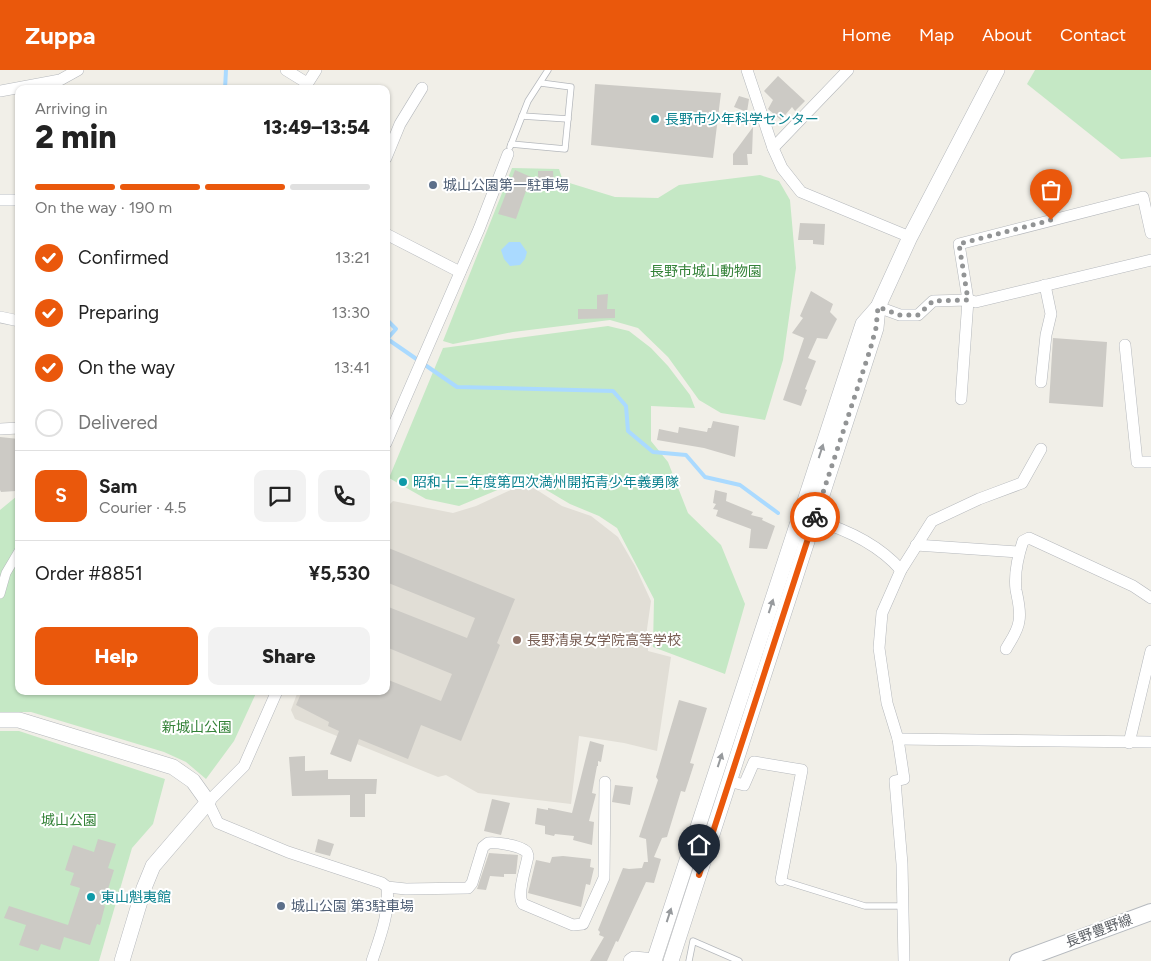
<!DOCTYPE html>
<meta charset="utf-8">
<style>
:root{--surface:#fff;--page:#f2f2f2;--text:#222;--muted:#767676;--line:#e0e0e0;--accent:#ea580c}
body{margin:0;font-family:Figtree,"Noto Sans JP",sans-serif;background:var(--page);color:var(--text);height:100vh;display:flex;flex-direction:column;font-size:19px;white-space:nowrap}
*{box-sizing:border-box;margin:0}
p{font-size:16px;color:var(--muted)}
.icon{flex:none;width:28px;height:28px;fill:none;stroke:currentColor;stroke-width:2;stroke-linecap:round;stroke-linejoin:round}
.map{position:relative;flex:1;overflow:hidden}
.drawer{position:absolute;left:15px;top:15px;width:375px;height:610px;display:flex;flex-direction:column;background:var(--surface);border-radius:10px;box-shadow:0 1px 4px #0004}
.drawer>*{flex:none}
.pin{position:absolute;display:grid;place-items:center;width:42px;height:42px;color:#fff;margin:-51px -21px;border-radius:50% 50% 50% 0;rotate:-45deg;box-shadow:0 0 5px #0007}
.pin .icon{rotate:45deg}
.courier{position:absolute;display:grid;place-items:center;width:50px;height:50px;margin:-25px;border:4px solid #ea580c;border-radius:50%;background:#fff;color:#222;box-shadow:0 1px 6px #0007}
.headline em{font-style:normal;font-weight:800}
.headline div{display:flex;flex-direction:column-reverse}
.headline{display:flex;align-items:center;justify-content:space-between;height:85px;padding:0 20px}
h1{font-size:32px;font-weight:800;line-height:38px}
.bar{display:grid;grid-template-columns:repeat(4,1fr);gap:8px 5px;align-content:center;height:60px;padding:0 20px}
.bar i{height:6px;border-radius:4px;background:var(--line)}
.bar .active{background:var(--accent)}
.bar p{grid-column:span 4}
.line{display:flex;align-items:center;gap:12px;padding:0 20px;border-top:1px solid var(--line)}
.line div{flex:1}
.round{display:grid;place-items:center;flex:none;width:52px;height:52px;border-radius:10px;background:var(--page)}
ol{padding:0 20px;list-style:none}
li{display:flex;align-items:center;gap:15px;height:55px}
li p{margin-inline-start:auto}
li .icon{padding:5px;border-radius:50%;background:var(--accent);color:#fff;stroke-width:4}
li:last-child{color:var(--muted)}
li i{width:28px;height:28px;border:2px solid var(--line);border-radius:50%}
.primary-button{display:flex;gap:10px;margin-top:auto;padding:10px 20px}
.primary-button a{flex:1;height:58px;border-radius:10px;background:var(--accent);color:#fff;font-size:20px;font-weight:800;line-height:58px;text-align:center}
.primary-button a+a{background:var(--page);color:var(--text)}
header{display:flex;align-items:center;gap:30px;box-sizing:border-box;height:70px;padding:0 25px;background:var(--accent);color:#fff}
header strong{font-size:24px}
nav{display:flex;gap:28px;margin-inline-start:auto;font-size:18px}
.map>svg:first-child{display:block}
.education{fill:#e1ded6}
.green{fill:#c5e8c5}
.water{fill:#aadaff}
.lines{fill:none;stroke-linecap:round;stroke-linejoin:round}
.stream{stroke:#aadaff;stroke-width:4}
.building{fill:#cccac5}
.service-casing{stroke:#b5b8bc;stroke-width:7}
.pedestrian-casing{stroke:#b5b8bc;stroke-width:10}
.minor-casing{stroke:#b5b8bc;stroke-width:12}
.tertiary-casing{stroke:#b5b8bc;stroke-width:16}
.secondary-casing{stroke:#b6babf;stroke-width:18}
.service{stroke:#fff;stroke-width:5.5}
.pedestrian{stroke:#fff;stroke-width:9}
.minor{stroke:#fff;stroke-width:11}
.tertiary{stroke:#fff;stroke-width:15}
.secondary{stroke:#fff;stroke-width:16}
.oneway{fill:#979a9d}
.done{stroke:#929495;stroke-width:5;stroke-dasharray:0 9}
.route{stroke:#ea580c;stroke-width:6}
.culture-dot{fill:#0f9aa8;stroke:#fff;stroke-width:2}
.service-dot{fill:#5c6f8a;stroke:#fff;stroke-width:2}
.education-dot{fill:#8d6e63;stroke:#fff;stroke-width:2}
.labels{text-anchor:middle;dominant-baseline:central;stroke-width:4;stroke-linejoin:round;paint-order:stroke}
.culture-label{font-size:14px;fill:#0d838f;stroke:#fff;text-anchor:start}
.service-label{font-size:14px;fill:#4e5e75;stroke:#fff;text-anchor:start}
.park-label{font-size:14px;fill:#348238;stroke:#fff}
.education-label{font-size:14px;fill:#785e54;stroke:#fff;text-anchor:start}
.street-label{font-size:14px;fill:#5f6368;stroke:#fff}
</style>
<header>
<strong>Zuppa</strong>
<nav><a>Home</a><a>Map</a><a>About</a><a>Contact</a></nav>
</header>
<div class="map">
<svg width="1151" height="891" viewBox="0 0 1151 891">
<rect width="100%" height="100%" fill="#f1efe8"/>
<polygon class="education" points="526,413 562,436 591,446 618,467 635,496 651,531 647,559 648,581 671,587 657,681 624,673 579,666 571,734 478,723 446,705 438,707 295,649 291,640 298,621 386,621 386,438 393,431 453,443 476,436"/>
<g class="green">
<polygon points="1035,0 1151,0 1151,87 1121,89 1027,14"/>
<polygon points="512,98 559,99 563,111 615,127 658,128 679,115 760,105 779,111 790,130 796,198 783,290 765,350 721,343 699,330 668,287 638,258 610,250 513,262 453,274 443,271"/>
<polygon points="608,256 629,261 651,278 668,296 690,325 695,338 651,336 651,371 668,392 688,443 721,475 745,534 725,604 653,577 654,529 617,458 599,446 570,434 526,408 459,436 426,429 389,408 443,278"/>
<polygon points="17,426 19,426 19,621 257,621 234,671 206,709 186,692 164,682 31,642 0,642 0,440"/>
<polygon points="0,661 19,661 165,709 153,754 132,778 99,891 0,891"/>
</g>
<polygon class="water" points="509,172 520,172 527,182 525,189 520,195 510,196 504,189 501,180"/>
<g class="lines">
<g class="stream">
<polyline points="225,19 226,0"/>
<polyline points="386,227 388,233 386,235"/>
<polyline points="386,249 396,259 387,269"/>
<polyline points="386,268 457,317 613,321 626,336 628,361 653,382 686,385 705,407 740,415 778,443"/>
</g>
</g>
<g class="building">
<polygon points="778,6 805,31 795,41 792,37 781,50 768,39 773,30 764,21"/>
<polygon points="595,14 721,23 713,88 591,75"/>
<polygon points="739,26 749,29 747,42 734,37"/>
<polygon points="753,57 752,84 747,84 748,95 733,95 733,84"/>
<polygon points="515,100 538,110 538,101 553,101 554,114 528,115 516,149 498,144"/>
<polygon points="800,153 825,154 824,175 813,174 813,170 798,170"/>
<polygon points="811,221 833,234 830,242 837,249 827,269 817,268 808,288 816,291 805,319 807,320 801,336 783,330 804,268 792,263 803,248 800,246"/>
<polygon points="608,224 607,239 615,239 615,248 578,249 578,239 597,239 597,225"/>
<polygon points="1053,268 1107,272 1103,337 1049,333"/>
<polygon points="713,351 739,356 735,387 704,378 657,370 659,359 678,363 679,357 707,362 708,358 711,358"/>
<polygon points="0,367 19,369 18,410 16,410 16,421 1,422 0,420"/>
<polygon points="715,420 727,423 726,431 753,442 751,445 763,448 762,450 775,456 767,479 749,478 751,459 716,446 718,440 713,439 716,434 713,433"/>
<polygon points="386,477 515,529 497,573 500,575 461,671 421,655 408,689 359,669 351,692 330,684 339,661 328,656 329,652 296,635 302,621 386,621 386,609 441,631 452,604 386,577 386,536 467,568 475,548 386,512"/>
<polygon points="679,630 707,638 690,693 694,694 685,722 681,721 667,767 662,768 654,787 661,789 654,813 646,812 618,872 616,871 607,891 590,891 604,867 599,865 600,862 598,860 623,798 629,799 642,798 644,792 648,792 646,769 639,767 658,710 656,707"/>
<polygon points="590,671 604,675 601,692 598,691 598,696 597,696 592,723 596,724 589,751 594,752 592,775 573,770 574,766 555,764 554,766 545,764 545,756 535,754 537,738 548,740 548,738 572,743"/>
<polygon points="305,686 305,701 328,700 328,709 377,709 376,724 365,724 365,747 350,747 350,725 292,726 289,687"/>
<polygon points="615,715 633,717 630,735 612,732"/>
<polygon points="492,729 510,733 501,765 484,761"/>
<polygon points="98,769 116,774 108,798 114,800 103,835 105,836 100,855 97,854 90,875 64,867 60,880 41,874 38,881 19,875 26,855 4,848 9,836 68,855 80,818 70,815 74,803 65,800 73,775 94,782"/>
<polygon points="318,769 334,774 330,786 315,782"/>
<polygon points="489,783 518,785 516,804 504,804 504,807 490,806 486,820 477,819"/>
<polygon points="563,786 591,789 590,797 594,798 590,815 586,814 581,837 528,823 536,790 550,793 552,787"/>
</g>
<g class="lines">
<defs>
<g id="service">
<polyline points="522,46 568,49"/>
<polyline points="511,74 565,79 571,17 541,13"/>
<polyline points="510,77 528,31 548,0"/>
<polyline points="781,810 865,836 903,836"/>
<polyline points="689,891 693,871 739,891"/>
</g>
<polyline id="pedestrian" points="0,524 6,503 19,481"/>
<g id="minor">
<polyline points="286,0 307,13"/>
<polyline points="747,0 773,78 782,98 801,122 910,167"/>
<polyline points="304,19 316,0"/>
<polyline points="0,21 60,10 78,0"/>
<polyline points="773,78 848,0"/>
<polyline points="386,88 400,54 422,18"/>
<polyline points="0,130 19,130"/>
<polyline points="386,164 460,202"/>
<polyline points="878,237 900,245 918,245 933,231 968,230 976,232 1151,190"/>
<polyline points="0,247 19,251"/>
<polyline points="1125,275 1137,392 1151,392"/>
<polyline points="1041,312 1046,265 1051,244 1045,215"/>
<polyline points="961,329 968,230 959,174 1143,127 1151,163"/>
<polyline points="0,359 19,358"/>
<polyline points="386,373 479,159 508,84"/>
<path d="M814 450C845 459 879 475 901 500"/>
<polyline points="916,475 1019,482"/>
<path d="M1006 579C1011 570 1018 561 1019 551 1021 541 1018 530 1016 520 1014 504 1018 486 1023 471L1029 468 1133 516 1151 528"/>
<path d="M277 621 244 696 208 732 218 753 288 782 382 813 387 817C390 842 380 867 372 891"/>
<polyline points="898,669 1151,672"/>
<polyline points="1129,673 1151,581"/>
<polyline points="729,711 744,715 754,692 802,700 781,810"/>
<path d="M387 817 406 819 468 818 472 813 483 777 488 773C496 772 517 775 524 780 528 782 527 783 528 786 526 798 516 825 523 834L573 855 583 854 604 808 605 712"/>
<polyline points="904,891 902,794 895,711 904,709 898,669 887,633 879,578 882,543 901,500 932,451 979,429 1022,413 1041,379"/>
</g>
<g id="tertiary">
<polyline points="0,650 19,650 173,697 193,711 208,732 153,796 144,818 122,891"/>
<polyline points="631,891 634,889 654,891"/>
<polyline points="654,891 863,254 878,237 910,167 997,0"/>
<polyline points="671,891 869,280 876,258 878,237"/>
</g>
<polyline id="secondary" points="1018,891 1151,842"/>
</defs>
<use href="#service" class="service-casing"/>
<use href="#pedestrian" class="pedestrian-casing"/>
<use href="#minor" class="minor-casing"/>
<use href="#tertiary" class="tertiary-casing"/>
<use href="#secondary" class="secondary-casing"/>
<use href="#service" class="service"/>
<use href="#pedestrian" class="pedestrian"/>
<use href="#minor" class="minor"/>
<use href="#tertiary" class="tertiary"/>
<use href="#secondary" class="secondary"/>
</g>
<defs><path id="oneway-solid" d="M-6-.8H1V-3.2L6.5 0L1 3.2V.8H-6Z" transform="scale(1.25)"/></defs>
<g class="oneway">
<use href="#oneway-solid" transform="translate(821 381) rotate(-72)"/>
<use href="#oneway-solid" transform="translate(771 536) rotate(-72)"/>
<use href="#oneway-solid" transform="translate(720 690) rotate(-72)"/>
<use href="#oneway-solid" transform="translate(669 845) rotate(-72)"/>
</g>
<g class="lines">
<polyline class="done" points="815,447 870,280 876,258 878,237 900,245 918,245 933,231 968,230 959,174 1051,150"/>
<polyline class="route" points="699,805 815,447"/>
</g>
<g class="culture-dot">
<circle cx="655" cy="49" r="5"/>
<circle cx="403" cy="412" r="5"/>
<circle cx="91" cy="827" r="5"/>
</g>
<g class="service-dot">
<circle cx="433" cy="115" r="5"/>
<circle cx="281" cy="836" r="5"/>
</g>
<circle class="education-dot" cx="517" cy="570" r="5"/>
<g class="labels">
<g class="culture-label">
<text x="665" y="49">長野市少年科学センター</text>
<text x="413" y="412">昭和十二年度第四次満州開拓青少年義勇隊</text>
<text x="101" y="827">東山魁夷館</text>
</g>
<g class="service-label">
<text x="443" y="115">城山公園第一駐車場</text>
<text x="291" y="836">城山公園 第3駐車場</text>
</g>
<g class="park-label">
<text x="706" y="201">長野市城山動物園</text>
<text x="197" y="657">新城山公園</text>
<text x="69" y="750">城山公園</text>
</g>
<g class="education-label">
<text x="527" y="570">長野清泉女学院高等学校</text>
</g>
<g class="street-label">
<text transform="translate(1099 861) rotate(-20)">長野豊野線</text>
</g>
</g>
</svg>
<div class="pin" style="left:1051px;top:150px;background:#ea580c"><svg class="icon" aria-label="bag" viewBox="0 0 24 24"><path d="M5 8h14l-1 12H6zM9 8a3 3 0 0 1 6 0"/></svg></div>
<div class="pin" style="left:699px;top:805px;background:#1f2937"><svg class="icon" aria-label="home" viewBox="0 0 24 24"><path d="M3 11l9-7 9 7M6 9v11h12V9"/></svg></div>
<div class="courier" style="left:815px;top:447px"><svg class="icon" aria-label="bike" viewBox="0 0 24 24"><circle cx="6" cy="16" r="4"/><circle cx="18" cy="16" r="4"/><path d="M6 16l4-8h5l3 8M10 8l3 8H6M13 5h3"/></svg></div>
<section class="drawer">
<div class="headline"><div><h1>2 min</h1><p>Arriving in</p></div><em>13:49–13:54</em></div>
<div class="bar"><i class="active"></i><i class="active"></i><i class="active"></i><i></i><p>On the way · 190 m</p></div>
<ol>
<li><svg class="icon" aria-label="check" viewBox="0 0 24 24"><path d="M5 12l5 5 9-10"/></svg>Confirmed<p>13:21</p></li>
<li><svg class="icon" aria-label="check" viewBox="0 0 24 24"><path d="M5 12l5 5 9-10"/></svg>Preparing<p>13:30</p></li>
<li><svg class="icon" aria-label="check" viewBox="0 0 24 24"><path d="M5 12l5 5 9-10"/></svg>On the way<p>13:41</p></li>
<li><i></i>Delivered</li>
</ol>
<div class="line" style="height:90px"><b class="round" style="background:var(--accent);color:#fff">S</b><div><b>Sam</b><p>Courier · 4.5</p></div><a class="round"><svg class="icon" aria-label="chat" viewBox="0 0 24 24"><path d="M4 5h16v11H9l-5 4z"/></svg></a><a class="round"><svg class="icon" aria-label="phone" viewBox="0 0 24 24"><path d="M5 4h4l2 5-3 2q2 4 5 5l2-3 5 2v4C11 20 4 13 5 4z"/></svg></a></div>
<div class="line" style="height:65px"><div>Order #8851</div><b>¥5,530</b></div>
<div class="primary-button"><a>Help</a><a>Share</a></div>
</section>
</div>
